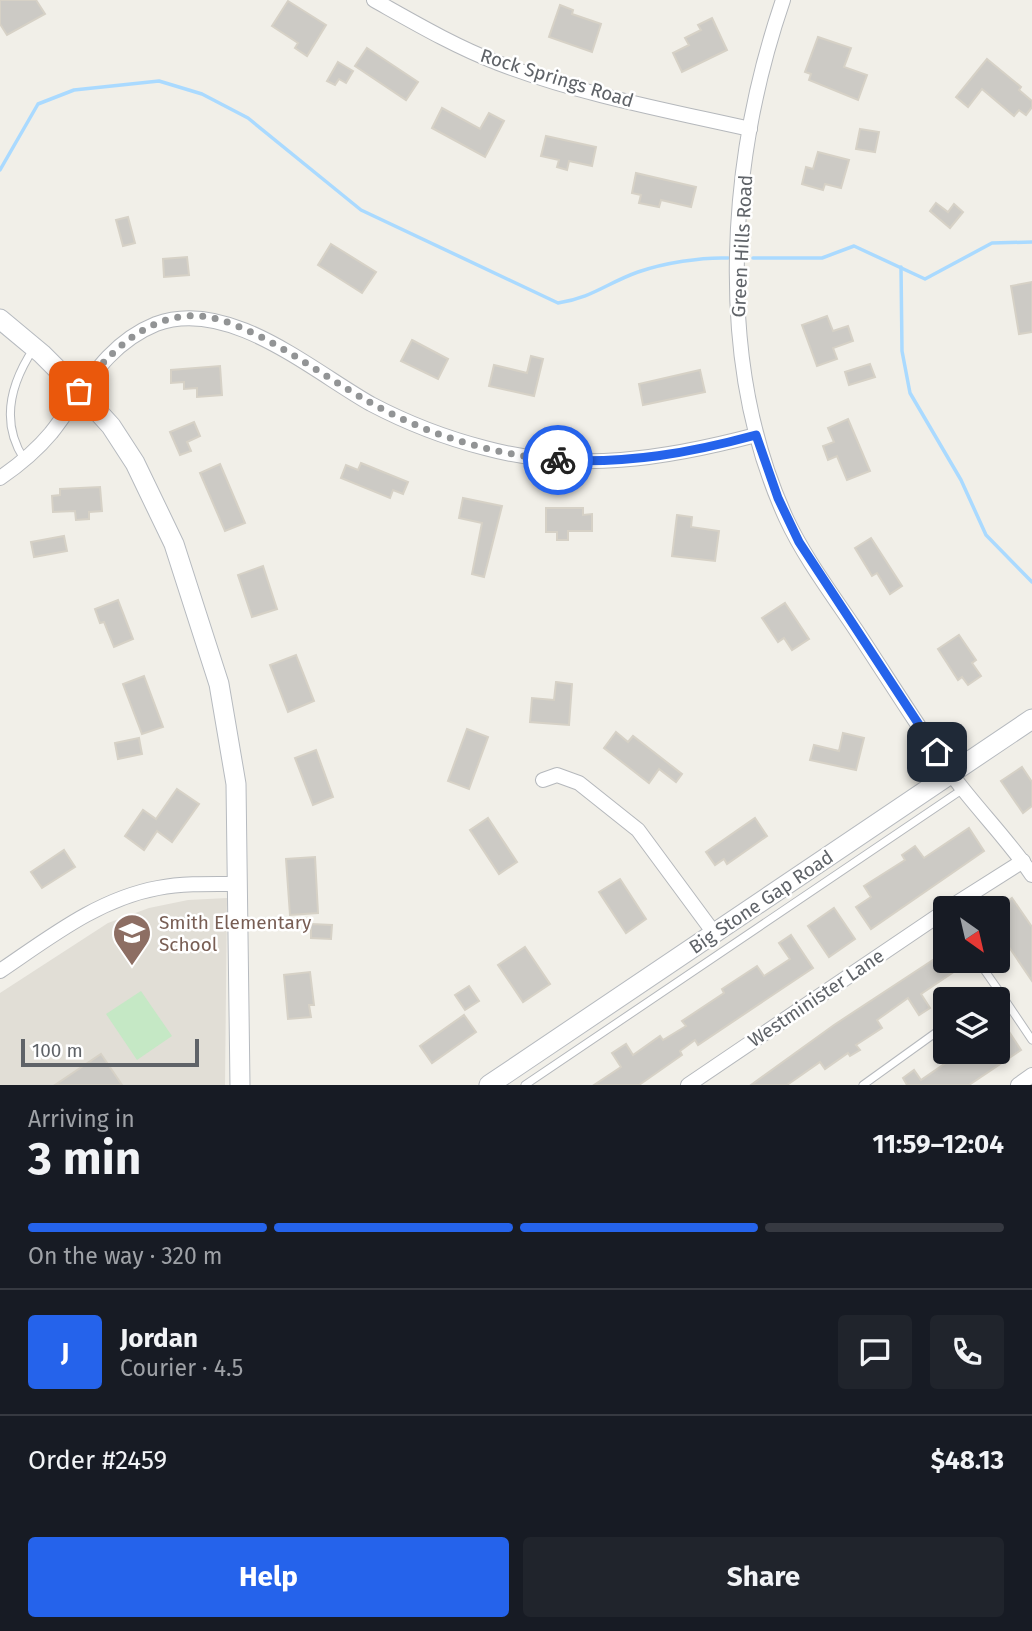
<!DOCTYPE html>
<meta charset="utf-8">
<style>
:root{--surface:#171b24;--page:#20242c;--text:#f1f3f6;--muted:#9ea1a6;--line:#363941;--accent:#2563eb}
body{margin:0;font-family:"Fira Sans",sans-serif;background:var(--page);color:var(--text);height:100vh;display:flex;flex-direction:column;font-size:26px;white-space:nowrap}
*{box-sizing:border-box;margin:0}
p{font-size:23px;color:var(--muted)}
.icon{flex:none;width:38px;height:38px;fill:none;stroke:currentColor;stroke-width:2;stroke-linecap:round;stroke-linejoin:round}
.map{position:relative;height:1085px;overflow:hidden}
.drawer{display:flex;flex-direction:column;background:var(--surface);flex:1}
.drawer>*{flex:none}
.needle{width:46px;rotate:146deg}
.fabs{position:absolute;left:933px;top:896px;display:grid;gap:14px}
.fabs a{display:grid;place-items:center;width:77px;height:77px;border-radius:7px;background:var(--surface);box-shadow:0 4px 10px #0003;font-size:35px}
.scale{position:absolute;left:21px;bottom:18px;width:178px;box-sizing:border-box;padding-left:7px;border:4px solid #5f6368;border-top:0;font-size:19px;line-height:24px;white-space:nowrap;color:#5f6368;-webkit-text-stroke:5px #fff;paint-order:stroke}
.pin{position:absolute;display:grid;place-items:center;width:60px;height:60px;color:#fff;margin:-30px;border-radius:14px;box-shadow:0 4px 10px #0006}
.courier{position:absolute;display:grid;place-items:center;width:70px;height:70px;margin:-35px;border:5px solid #2563eb;border-radius:50%;background:#fff;color:#222;box-shadow:0 2px 9px #0007}
.overview em{font-style:normal;font-weight:700}
.overview div{display:flex;flex-direction:column-reverse}
.overview{display:flex;align-items:center;justify-content:space-between;height:119px;padding:0 28px}
h1{font-size:46px;font-weight:700;line-height:52px}
.bar{display:grid;grid-template-columns:repeat(4,1fr);gap:10px 7px;align-content:center;height:84px;padding:0 28px}
.bar i{height:9px;border-radius:5px;background:var(--line)}
.bar .active{background:var(--accent)}
.bar p{grid-column:span 4}
.line{display:flex;align-items:center;gap:18px;padding:0 28px;border-top:2px solid var(--line)}
.line div{flex:1}
.round{display:grid;place-items:center;flex:none;width:74px;height:74px;border-radius:7px;background:var(--page)}
.button{display:flex;gap:14px;margin-top:auto;padding:14px 28px}
.button a{flex:1;height:80px;border-radius:7px;background:var(--accent);color:#fff;font-size:28px;font-weight:700;line-height:80px;text-align:center}
.button a+a{background:var(--page);color:var(--text)}
.map>svg:first-child{display:block}
.education{fill:#e1ded6}
.green{fill:#c5e8c5}
.lines{fill:none;stroke-linecap:round;stroke-linejoin:round}
.stream{stroke:#aadaff;stroke-width:3.5}
.building{fill:#cccac5;stroke:#d6d1c6;stroke-width:2}
.lane-casing{stroke:#b5b8bc;stroke-width:9}
.street-casing{stroke:#b5b8bc;stroke-width:16}
.secondary-casing{stroke:#b6babf;stroke-width:21}
.lane{stroke:#fff;stroke-width:7}
.street{stroke:#fff;stroke-width:14}
.secondary{stroke:#fff;stroke-width:19}
.done{stroke:#929495;stroke-width:7;stroke-dasharray:0 12.6}
.route{stroke:#2563eb;stroke-width:9}
.labels{text-anchor:middle;dominant-baseline:central;stroke-width:5;stroke-linejoin:round;paint-order:stroke}
.street-label{font-size:19px;fill:#5f6368;stroke:#fff}
.education-label{font-size:19px;fill:#785e54;stroke:#fff;text-anchor:start}
</style>
<div class="map">
<svg width="1032" height="1085" viewBox="0 0 1032 1085">
<rect width="100%" height="100%" fill="#f1efe8"/>
<polygon class="education" points="227,898 225,1085 0,1085 0,993 108,923 149,908 188,900"/>
<polygon class="green" points="141,991 172,1036 137,1060 106,1014"/>
<g class="lines">
<g class="stream">
<path d="M0 170 38 104 74 90 159 81 202 94 248 118 361 210 558 303C592 298 607 283 638 272 664 263 701 257 728 258"/>
<polyline points="753,258 822,258 854,246 925,279 992,243 1032,242"/>
<polyline points="901,267 902,351 910,393 961,480 986,535 1032,582"/>
</g>
</g>
<g class="building">
<polygon points="0,0 36,0 45,14 7,35 0,24"/>
<polygon points="288,1 326,25 307,56 295,48 298,43 272,26"/>
<polygon points="560,5 573,10 572,14 601,24 592,52 549,37"/>
<polygon points="712,18 727,50 682,72 673,53 689,45 685,38 701,30 698,25"/>
<polygon points="818,37 851,48 844,67 867,75 858,100 809,80 811,74 805,72"/>
<polygon points="367,48 418,82 406,100 355,66"/>
<polygon points="987,59 1021,87 1019,90 1032,101 1032,107 1026,115 1019,110 1014,116 982,89 968,107 956,97"/>
<polygon points="338,62 353,71 346,83 339,79 335,85 327,81"/>
<polygon points="442,108 480,129 489,113 504,121 485,157 432,128"/>
<polygon points="860,129 879,132 875,152 856,149"/>
<polygon points="546,136 596,147 592,166 569,161 567,170 557,167 559,160 541,156"/>
<polygon points="818,152 849,160 841,188 825,184 823,190 802,184 806,167 813,169"/>
<polygon points="636,173 696,187 691,207 661,200 659,207 639,203 641,195 632,193"/>
<polygon points="936,203 948,212 954,204 963,212 950,228 930,211"/>
<polygon points="128,217 135,243 123,246 116,220"/>
<polygon points="331,244 376,272 362,293 318,265"/>
<polygon points="187,257 189,275 164,277 163,259"/>
<polygon points="1032,282 1032,332 1019,334 1011,286"/>
<polygon points="827,316 833,331 848,326 853,341 833,348 837,359 817,366 802,325"/>
<polygon points="412,340 448,359 438,379 401,361"/>
<polygon points="531,356 543,359 534,396 489,386 494,365 527,373"/>
<polygon points="870,364 875,377 849,385 845,372"/>
<polygon points="220,366 222,395 197,397 197,388 184,389 184,382 171,383 171,370"/>
<polygon points="700,370 705,392 643,405 639,384"/>
<polygon points="848,419 870,471 847,480 837,456 828,460 823,446 834,442 828,428"/>
<polygon points="194,422 200,436 187,442 191,451 180,455 170,432"/>
<polygon points="361,463 408,482 403,494 393,490 390,498 341,478 346,465 358,470"/>
<polygon points="220,464 245,523 225,531 200,473"/>
<polygon points="100,487 102,511 89,512 89,519 76,520 75,511 53,512 52,496 60,495 60,489"/>
<polygon points="463,498 502,506 484,577 472,574 482,523 459,518"/>
<polygon points="546,508 583,508 583,515 592,514 592,531 568,531 568,540 557,540 557,532 546,532"/>
<polygon points="677,515 692,517 691,527 719,531 715,561 672,556"/>
<polygon points="64,536 67,551 34,557 31,542"/>
<polygon points="871,538 902,586 890,594 877,573 872,576 855,548"/>
<polygon points="263,566 277,609 252,617 238,575"/>
<polygon points="118,600 133,639 114,647 104,622 100,623 95,609"/>
<polygon points="785,603 809,639 792,650 784,638 778,642 762,618"/>
<polygon points="959,635 976,660 972,663 981,676 968,685 962,677 958,680 938,649"/>
<polygon points="296,655 314,701 288,712 270,665"/>
<polygon points="144,676 163,727 142,734 123,684"/>
<polygon points="556,682 572,684 569,725 530,722 532,698 554,700"/>
<polygon points="467,729 488,737 469,789 448,781"/>
<polygon points="616,732 628,742 633,736 682,774 676,782 659,769 649,783 604,748"/>
<polygon points="843,733 864,738 856,770 810,760 814,745 839,751"/>
<polygon points="139,738 142,754 118,759 115,743"/>
<polygon points="316,750 333,797 313,805 295,758"/>
<polygon points="1022,767 1032,782 1032,806 1023,813 1001,781"/>
<polygon points="177,789 199,804 172,842 157,831 144,850 125,836 143,810 156,819"/>
<polygon points="488,818 517,862 499,874 470,830"/>
<polygon points="755,818 767,836 727,864 724,859 715,865 706,852"/>
<polygon points="969,828 984,851 871,929 856,907 871,897 864,886 905,860 902,855 915,846 924,858"/>
<polygon points="64,850 75,867 42,888 31,872"/>
<polygon points="315,857 318,913 290,915 286,859"/>
<polygon points="620,879 646,919 626,933 599,892"/>
<polygon points="1012,898 1032,927 1032,981 1009,947 998,954 998,908"/>
<polygon points="834,908 855,939 829,957 808,926"/>
<polygon points="311,924 332,925 331,939 311,938"/>
<polygon points="791,935 813,968 698,1045 695,1040 680,1051 682,1055 639,1085 594,1085 621,1067 612,1053 626,1044 633,1055 660,1036 663,1040 686,1026 682,1021 724,993 722,989 757,966 764,976 790,959 779,943"/>
<polygon points="525,947 550,984 523,1002 498,965"/>
<polygon points="945,952 945,961 970,961 921,994 930,1008 919,1015 908,998 877,1020 882,1028 856,1045 860,1050 850,1056 848,1053 825,1069 820,1062 787,1085 751,1085 834,1025"/>
<polygon points="310,972 314,1005 309,1005 311,1017 288,1019 284,975"/>
<polygon points="469,986 479,1001 465,1010 455,995"/>
<polygon points="464,1015 476,1032 432,1063 420,1046"/>
<polygon points="998,1015 1021,1050 969,1085 907,1085 903,1078 914,1070 921,1080 947,1062 939,1052 958,1052 963,1060 975,1052 998,1052"/>
<polygon points="101,1054 122,1085 55,1085"/>
</g>
<g class="lines">
<defs>
<g id="lane">
<path d="M24 459C0 422 10 384 34 348"/>
<polyline points="978,961 999,991"/>
<polyline points="986,999 999,991 1032,1040"/>
<polyline points="525,1085 963,789"/>
<polyline points="863,1085 945,1026"/>
</g>
<g id="street">
<path d="M374 0C415 23 454 46 498 63 579 94 665 110 750 129"/>
<path d="M783 0C728 161 714 360 786 518 804 557 832 594 856 630 887 677 917 725 949 771 975 807 1007 838 1032 875"/>
<path d="M0 478C19 465 36 451 51 433 84 391 104 345 156 324 228 297 311 370 371 404 407 423 446 438 485 448 577 473 665 459 756 435"/>
<polyline points="543,780 557,775 579,783 638,830 714,933"/>
<polyline points="949,908 1023,861"/>
<path d="M0 971C49 938 98 899 158 888 185 883 212 884 239 884"/>
<polyline points="688,1085 945,911"/>
<polyline points="1018,1085 1032,1075"/>
</g>
<g id="secondary">
<polyline points="0,319 42,354 79,391 111,426 135,463 174,544 219,684 236,784 240,1085"/>
<polyline points="489,1085 1032,719"/>
</g>
</defs>
<use href="#lane" class="lane-casing"/>
<use href="#street" class="street-casing"/>
<use href="#secondary" class="secondary-casing"/>
<use href="#lane" class="lane"/>
<use href="#street" class="street"/>
<use href="#secondary" class="secondary"/>
</g>
<g class="lines">
<path class="done" d="M79 391C109 353 148 312 201 316 252 321 325 378 371 403 428 435 493 455 558 460"/>
<path class="route" d="M558 460C627 464 690 453 756 435L778 498 799 542 937 752"/>
</g>
<defs>
<symbol id="school-pin" viewBox="-11 -11 22 30"><path d="M0 17L-7.5 6A9.5 9.5 0 1 1 7.5 6Z" fill="#8d6e63" stroke="#fff"/><path d="M0-5L7-2L0 1L-7-2ZM-4 1L0 2.5L4 1V4Q0 6-4 4Z" fill="#fff"/></symbol>
</defs>
<g fill-rule="evenodd">
<use href="#school-pin" x="110" y="911" width="44" height="60"/>
</g>
<g class="labels">
<g class="street-label">
<text transform="translate(557 78) rotate(17)">Rock Springs Road</text>
<text transform="translate(742 246) rotate(-87)">Green Hills Road</text>
<text transform="translate(761 902) rotate(-34)">Big Stone Gap Road</text>
<text transform="translate(816 998) rotate(-34)">Westminister Lane</text>
</g>
<g class="education-label">
<text x="159" y="922">Smith Elementary<tspan x="159" dy="22">School</tspan></text>
</g>
</g>
</svg>
<div class="fabs">
<a><svg class="needle" viewBox="-14 -14 28 28"><path d="M0-13l5 13h-10z" fill="#e53935"/><path d="M0 13l5-13h-10z" fill="#9ea1a6"/></svg></a>
<a><svg class="icon" aria-label="layers" viewBox="0 0 24 24"><path d="M12 4l9 5-9 5-9-5zM3 14l9 5 9-5"/></svg></a>
</div>
<div class="scale">100 m</div>
<div class="pin" style="left:79px;top:391px;background:#ea580c"><svg class="icon" aria-label="bag" viewBox="0 0 24 24"><path d="M5 8h14l-1 12H6zM9 8a3 3 0 0 1 6 0"/></svg></div>
<div class="pin" style="left:937px;top:752px;background:#1f2937"><svg class="icon" aria-label="home" viewBox="0 0 24 24"><path d="M3 11l9-7 9 7M6 9v11h12V9"/></svg></div>
<div class="courier" style="left:558px;top:460px"><svg class="icon" aria-label="bike" viewBox="0 0 24 24"><circle cx="6" cy="16" r="4"/><circle cx="18" cy="16" r="4"/><path d="M6 16l4-8h5l3 8M10 8l3 8H6M13 5h3"/></svg></div>
</div>
<section class="drawer">
<div class="overview"><div><h1>3 min</h1><p>Arriving in</p></div><em>11:59–12:04</em></div>
<div class="bar"><i class="active"></i><i class="active"></i><i class="active"></i><i></i><p>On the way · 320 m</p></div>
<div class="line" style="height:126px"><b class="round" style="background:var(--accent);color:#fff">J</b><div><b>Jordan</b><p>Courier · 4.5</p></div><a class="round"><svg class="icon" aria-label="chat" viewBox="0 0 24 24"><path d="M4 5h16v11H9l-5 4z"/></svg></a><a class="round"><svg class="icon" aria-label="phone" viewBox="0 0 24 24"><path d="M5 4h4l2 5-3 2q2 4 5 5l2-3 5 2v4C11 20 4 13 5 4z"/></svg></a></div>
<div class="line" style="height:91px"><div>Order #2459</div><b>$48.13</b></div>
<div class="button"><a>Help</a><a>Share</a></div>
</section>
